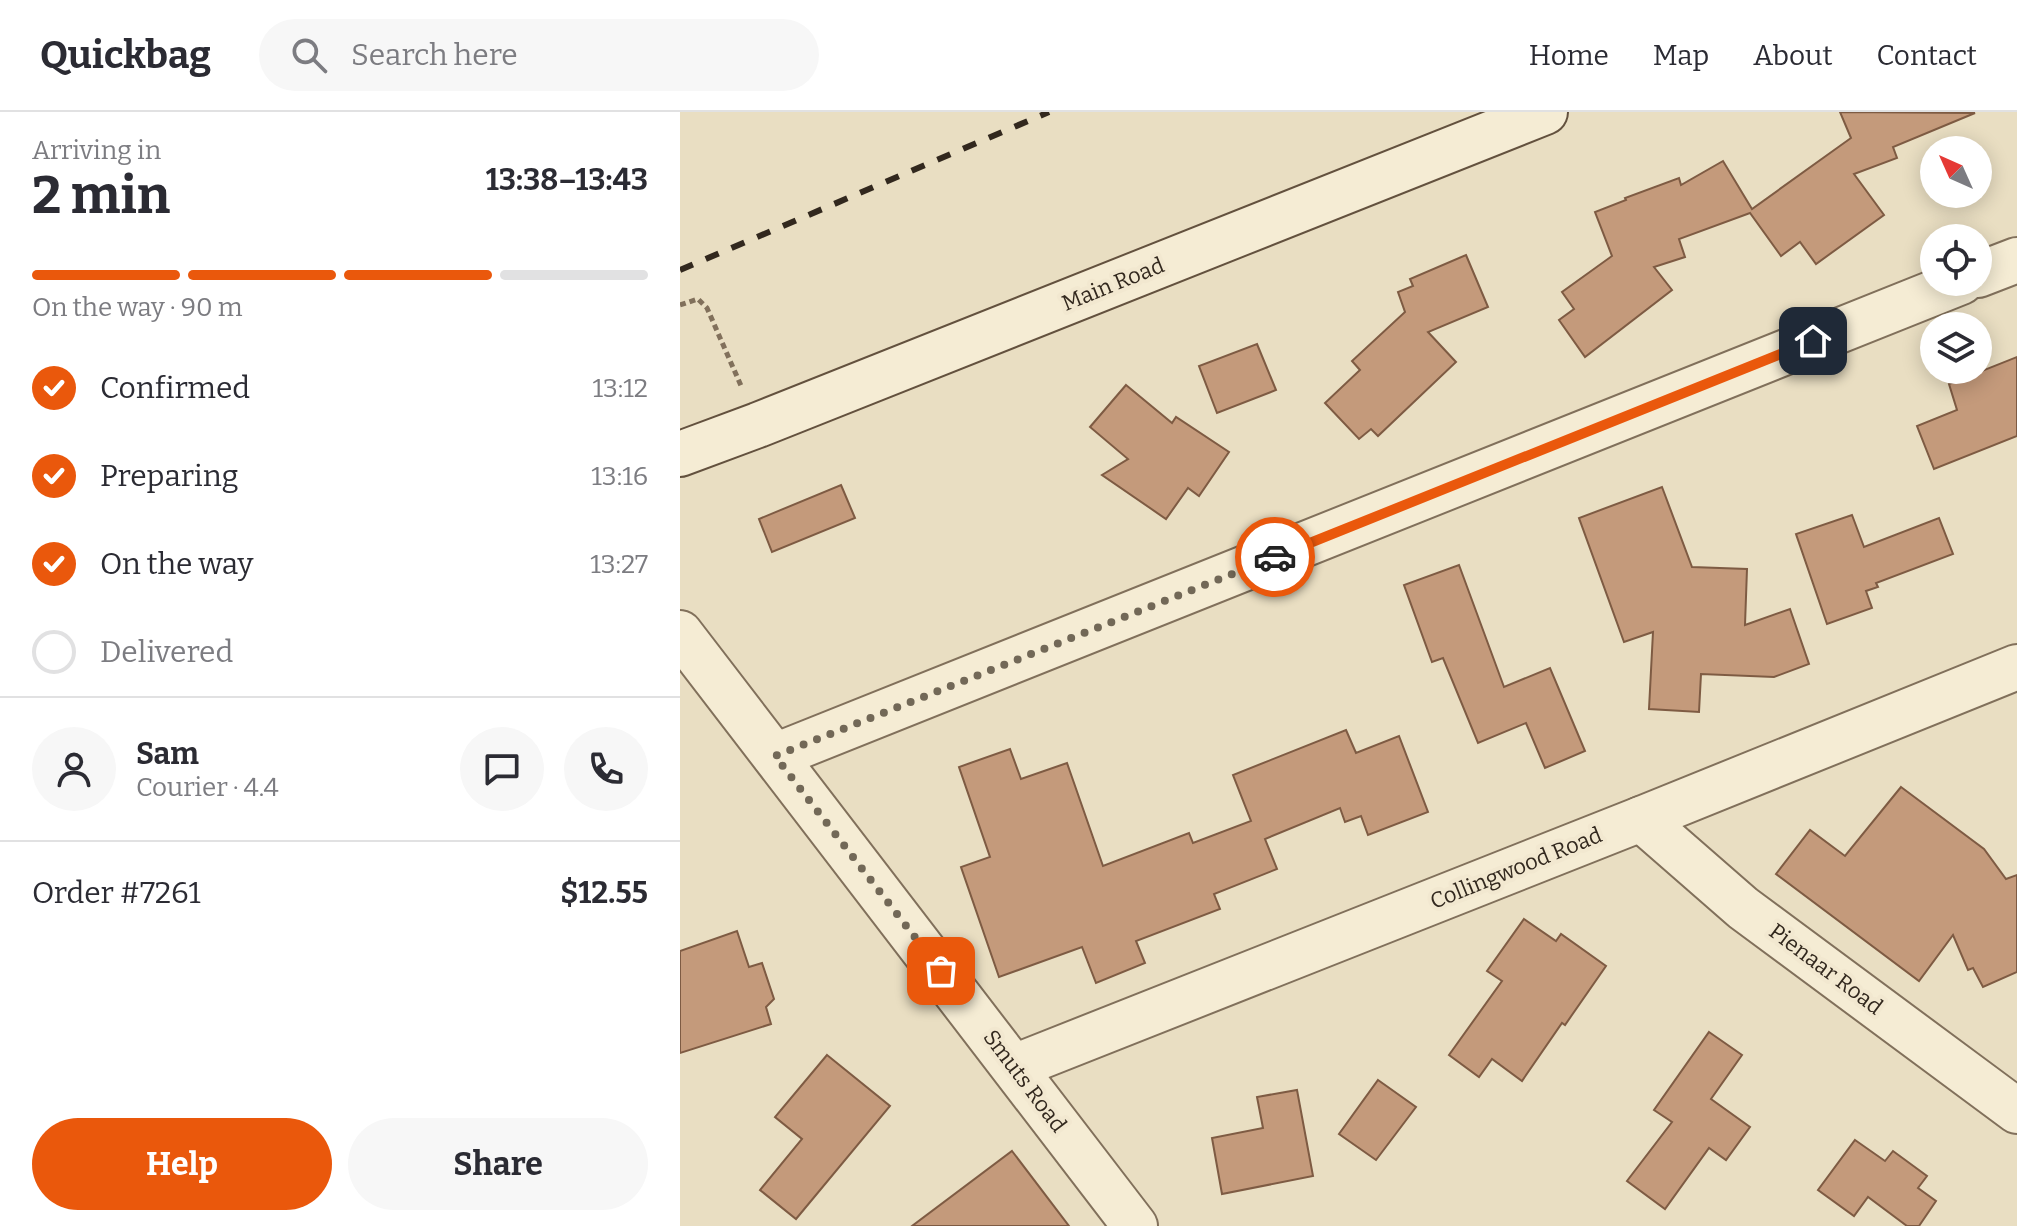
<!DOCTYPE html>
<meta charset="utf-8">
<style>
:root{--surface:#fff;--page:#f7f7f7;--text:#2b2b33;--muted:#7c7c81;--line:#e1e1e2;--accent:#ea580c}
body{margin:0;font-family:Bitter,serif;background:var(--page);color:var(--text);height:100vh;display:flex;flex-direction:column;font-size:30px;white-space:nowrap}
*{box-sizing:border-box;margin:0}
p{font-size:26px;color:var(--muted)}
.icon{flex:none;width:44px;height:44px;fill:none;stroke:currentColor;stroke-width:2;stroke-linecap:round;stroke-linejoin:round}
.map{position:relative;flex:1;overflow:hidden}
.side{display:flex;flex-direction:column;background:var(--surface);width:680px}
.side>*{flex:none}
.needle{width:52px;rotate:315deg}
.buttons{position:absolute;left:1240px;top:24px;display:grid;gap:16px}
.buttons a{display:grid;place-items:center;width:72px;height:72px;border-radius:50%;background:var(--surface);box-shadow:0 4px 20px #0003;font-size:40px}
.pin{position:absolute;display:grid;place-items:center;width:68px;height:68px;color:#fff;margin:-34px;border-radius:16px;box-shadow:0 4px 12px #0006}
.courier{position:absolute;display:grid;place-items:center;width:80px;height:80px;margin:-40px;border:6px solid #ea580c;border-radius:50%;background:#fff;color:#222;box-shadow:0 2px 10px #0007}
.head em{font-style:normal;font-weight:700}
.head div{display:flex;flex-direction:column-reverse}
.head{display:flex;align-items:center;justify-content:space-between;height:136px;padding:0 32px}
h1{font-size:52px;font-weight:700;line-height:60px}
.bar{display:grid;grid-template-columns:repeat(4,1fr);gap:12px 8px;align-content:center;height:96px;padding:0 32px}
.bar i{height:10px;border-radius:6px;background:var(--line)}
.bar .selected{background:var(--accent)}
.bar p{grid-column:span 4}
.line{display:flex;align-items:center;gap:20px;padding:0 32px;border-top:2px solid var(--line)}
.line div{flex:1}
.round{display:grid;place-items:center;flex:none;width:84px;height:84px;border-radius:42px;background:var(--page)}
ol{padding:0 32px;list-style:none}
li{display:flex;align-items:center;gap:24px;height:88px}
li p{margin-inline-start:auto}
li .icon{padding:8px;border-radius:50%;background:var(--accent);color:#fff;stroke-width:4}
li:last-child{color:var(--muted)}
li i{width:44px;height:44px;border:4px solid var(--line);border-radius:50%}
.cta{display:flex;gap:16px;margin-top:auto;padding:16px 32px}
.cta a{flex:1;height:92px;border-radius:48px;background:var(--accent);color:#fff;font-size:32px;font-weight:700;line-height:92px;text-align:center}
.cta a+a{background:var(--page);color:var(--text)}
header{display:flex;align-items:center;gap:48px;box-sizing:border-box;height:112px;padding:0 40px;background:var(--surface);border-bottom:2px solid var(--line)}
header strong{font-size:38px}
nav{display:flex;gap:44px;margin-inline-start:auto;font-size:28px}
.search{width:560px;height:72px;background:var(--page);display:flex;align-items:center;gap:20px;box-sizing:border-box;padding:0 28px;border-radius:44px;color:var(--muted);font-size:30px}
main{display:flex;flex:1;min-height:0}
.map>svg:first-child{display:block}
.building{fill:#c49a7b;stroke:#7e5b43;stroke-width:2}
.lines{fill:none;stroke-linecap:round;stroke-linejoin:round}
.street-casing{stroke:#81705b;stroke-width:48}
.secondary-casing{stroke:#63513e;stroke-width:48}
.path{stroke:#81705b;stroke-width:5;stroke-dasharray:6 4;stroke-linecap:butt}
.street{stroke:#f5ecd4;stroke-width:44}
.secondary{stroke:#f5ecd4;stroke-width:44}
.rail{stroke:#32281e;stroke-width:6;stroke-dasharray:14 14;stroke-linecap:butt}
.done{stroke:#726857;stroke-width:8;stroke-dasharray:0 14.4}
.route{stroke:#ea580c;stroke-width:10}
.labels{text-anchor:middle;dominant-baseline:central;stroke-width:8;stroke-linejoin:round;paint-order:stroke}
.street-label{font-size:22px;fill:#32281e;stroke:#f2e8d0}
</style>
<header>
<strong>Quickbag</strong>
<div class="search"><svg class="icon" aria-label="search" viewBox="0 0 24 24"><circle cx="10" cy="10" r="6"/><path d="M15 15l6 6"/></svg>Search here</div>
<nav><a>Home</a><a>Map</a><a>About</a><a>Contact</a></nav>
</header>
<main>
<section class="side">
<div class="head"><div><h1>2 min</h1><p>Arriving in</p></div><em>13:38–13:43</em></div>
<div class="bar"><i class="selected"></i><i class="selected"></i><i class="selected"></i><i></i><p>On the way · 90 m</p></div>
<ol>
<li><svg class="icon" aria-label="check" viewBox="0 0 24 24"><path d="M5 12l5 5 9-10"/></svg>Confirmed<p>13:12</p></li>
<li><svg class="icon" aria-label="check" viewBox="0 0 24 24"><path d="M5 12l5 5 9-10"/></svg>Preparing<p>13:16</p></li>
<li><svg class="icon" aria-label="check" viewBox="0 0 24 24"><path d="M5 12l5 5 9-10"/></svg>On the way<p>13:27</p></li>
<li><i></i>Delivered</li>
</ol>
<div class="line" style="height:144px"><a class="round"><svg class="icon" aria-label="person" viewBox="0 0 24 24"><circle cx="12" cy="8" r="4"/><path d="M4 21q1-7 8-7t8 7"/></svg></a><div><b>Sam</b><p>Courier · 4.4</p></div><a class="round"><svg class="icon" aria-label="chat" viewBox="0 0 24 24"><path d="M4 5h16v11H9l-5 4z"/></svg></a><a class="round"><svg class="icon" aria-label="phone" viewBox="0 0 24 24"><path d="M5 4h4l2 5-3 2q2 4 5 5l2-3 5 2v4C11 20 4 13 5 4z"/></svg></a></div>
<div class="line" style="height:104px"><div>Order #7261</div><b>$12.55</b></div>
<div class="cta"><a>Help</a><a>Share</a></div>
</section>
<div class="map">
<svg width="1337" height="1114" viewBox="0 0 1337 1114">
<rect width="100%" height="100%" fill="#e9dec2"/>
<g class="building">
<polygon points="1160,0 1295,1 1213,35 1217,46 1174,62 1204,103 1136,152 1120,130 1101,144 1070,101 999,127 1005,145 974,155 992,178 905,245 879,208 894,197 882,180 932,144 915,100 946,88 945,86 999,66 1001,73 1043,49 1072,97 1171,26"/>
<polygon points="786,143 808,195 748,220 776,250 698,324 691,317 679,327 645,291 680,258 672,249 725,200 718,180 733,174 730,167"/>
<polygon points="577,232 596,278 537,301 519,254"/>
<polygon points="1337,245 1337,324 1254,357 1237,314 1277,298 1269,272"/>
<polygon points="446,273 492,311 496,305 549,340 519,384 508,376 486,407 422,363 448,347 410,315"/>
<polygon points="161,373 175,406 92,440 79,407"/>
<polygon points="982,375 1012,455 1067,457 1065,513 1110,497 1129,552 1094,565 1021,562 1019,600 969,597 973,520 944,530 899,406"/>
<polygon points="1172,403 1184,435 1259,406 1273,442 1196,471 1198,475 1186,479 1192,496 1147,512 1116,422"/>
<polygon points="779,453 824,575 870,556 905,639 865,656 846,611 798,631 763,546 752,550 724,473"/>
<polygon points="666,618 676,641 719,624 748,700 688,723 681,704 665,710 660,696 585,727 597,757 534,782 540,797 456,829 465,851 416,871 402,835 319,865 281,755 310,745 279,655 330,637 341,667 387,651 423,754 509,721 513,731 571,709 553,663"/>
<polygon points="1221,675 1304,737 1326,767 1337,763 1337,860 1303,875 1293,856 1288,858 1273,823 1239,869 1096,762 1130,718 1165,744"/>
<polygon points="844,807 876,829 881,822 926,854 885,913 882,911 842,969 812,947 799,965 769,943 822,869 807,859"/>
<polygon points="57,819 69,855 82,851 94,887 86,895 91,912 0,941 0,839"/>
<polygon points="1029,920 1062,943 1031,987 1070,1015 1046,1048 1029,1036 985,1097 947,1069 992,1010 974,998"/>
<polygon points="147,943 210,994 116,1107 80,1078 122,1027 95,1005"/>
<polygon points="698,968 736,995 696,1048 659,1022"/>
<polygon points="617,978 633,1064 542,1082 532,1026 583,1016 577,985"/>
<polygon points="1175,1028 1205,1049 1213,1039 1247,1064 1238,1076 1256,1089 1239,1114 1227,1114 1188,1085 1174,1104 1138,1078"/>
<polygon points="332,1039 389,1114 232,1114"/>
</g>
<g class="lines">
<defs>
<g id="street">
<polyline points="1298,163 1337,148"/>
<polyline points="0,521 455,1114"/>
<polyline points="95,644 1281,170"/>
<polyline points="961,707 1063,796 1337,999"/>
<polyline points="334,955 961,707 1337,555"/>
</g>
<polyline id="secondary" points="0,342 78,313 865,0"/>
</defs>
<use href="#street" class="street-casing"/>
<use href="#secondary" class="secondary-casing"/>
<polyline class="path" points="0,193 18,187 27,196 62,276"/>
<use href="#street" class="street"/>
<use href="#secondary" class="secondary"/>
<polyline class="rail" points="0,158 369,0"/>
</g>
<g class="lines">
<polyline class="done" points="261,859 95,644 595,445"/>
<polyline class="route" points="595,445 1133,229"/>
</g>
<g class="labels">
<g class="street-label">
<text transform="translate(433 172) rotate(-22)">Main Road</text>
<text transform="translate(836 756) rotate(-22)">Collingwood Road</text>
<text transform="translate(1146 857) rotate(37)">Pienaar Road</text>
<text transform="translate(345 969) rotate(53)">Smuts Road</text>
</g>
</g>
</svg>
<div class="buttons">
<a><svg class="needle" viewBox="-14 -14 28 28"><path d="M0-13l5 13h-10z" fill="#e53935"/><path d="M0 13l5-13h-10z" fill="#7c7c81"/></svg></a>
<a><svg class="icon" aria-label="locate" viewBox="0 0 24 24"><circle cx="12" cy="12" r="6"/><path d="M12 2v4M12 18v4M2 12h4M18 12h4"/></svg></a>
<a><svg class="icon" aria-label="layers" viewBox="0 0 24 24"><path d="M12 4l9 5-9 5-9-5zM3 14l9 5 9-5"/></svg></a>
</div>
<div class="pin" style="left:261px;top:859px;background:#ea580c"><svg class="icon" aria-label="bag" viewBox="0 0 24 24"><path d="M5 8h14l-1 12H6zM9 8a3 3 0 0 1 6 0"/></svg></div>
<div class="pin" style="left:1133px;top:229px;background:#1f2937"><svg class="icon" aria-label="home" viewBox="0 0 24 24"><path d="M3 11l9-7 9 7M6 9v11h12V9"/></svg></div>
<div class="courier" style="left:595px;top:445px"><svg class="icon" aria-label="car" viewBox="0 0 24 24"><path d="M5 17H2v-5l4-1 3-4h7l3 4 3 1v5h-3M9 17h6M6 11h13"/><circle cx="7" cy="17" r="2"/><circle cx="17" cy="17" r="2"/></svg></div>
</div>
</main>
